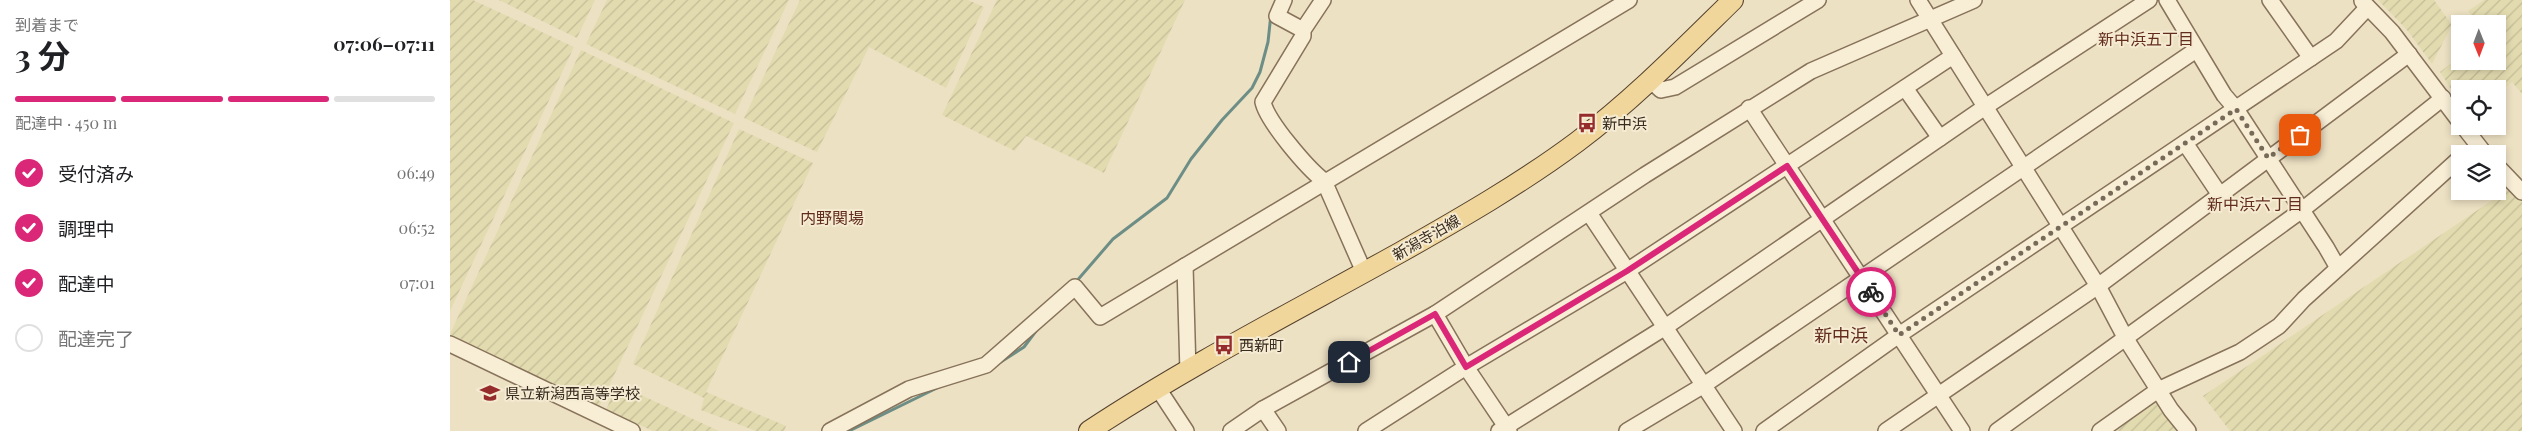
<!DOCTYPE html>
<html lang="ja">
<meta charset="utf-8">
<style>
:root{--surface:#fff;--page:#f6f6f6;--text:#202124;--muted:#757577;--line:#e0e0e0;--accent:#db2777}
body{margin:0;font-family:"Playfair Display","Noto Sans JP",serif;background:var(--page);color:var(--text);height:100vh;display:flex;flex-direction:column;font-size:19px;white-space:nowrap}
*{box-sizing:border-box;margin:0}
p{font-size:16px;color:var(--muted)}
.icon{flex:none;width:28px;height:28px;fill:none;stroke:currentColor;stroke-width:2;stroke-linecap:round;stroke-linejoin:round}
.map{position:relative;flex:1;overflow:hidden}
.panel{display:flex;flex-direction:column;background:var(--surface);width:450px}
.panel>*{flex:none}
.needle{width:32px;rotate:179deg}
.fabs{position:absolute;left:2001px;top:15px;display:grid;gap:10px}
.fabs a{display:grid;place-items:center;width:55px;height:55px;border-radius:0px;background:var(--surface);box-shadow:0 2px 8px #0003;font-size:25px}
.pin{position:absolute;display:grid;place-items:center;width:42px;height:42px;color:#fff;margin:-21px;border-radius:10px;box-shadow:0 2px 8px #0006}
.courier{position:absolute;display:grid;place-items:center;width:50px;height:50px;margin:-25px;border:4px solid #db2777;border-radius:50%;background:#fff;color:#222;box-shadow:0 1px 6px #0007}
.summary em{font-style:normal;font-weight:700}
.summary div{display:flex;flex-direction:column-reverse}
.summary{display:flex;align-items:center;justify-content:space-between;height:85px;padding:0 15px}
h1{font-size:32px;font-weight:700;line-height:38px}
.bar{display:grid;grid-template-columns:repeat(4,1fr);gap:8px 5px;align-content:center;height:60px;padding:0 15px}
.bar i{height:6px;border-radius:4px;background:var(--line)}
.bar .active{background:var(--accent)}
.bar p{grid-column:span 4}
ol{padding:0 15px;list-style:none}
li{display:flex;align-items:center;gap:15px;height:55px}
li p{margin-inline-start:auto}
li .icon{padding:5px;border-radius:50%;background:var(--accent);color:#fff;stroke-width:4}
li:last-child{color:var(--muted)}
li i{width:28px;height:28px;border:2px solid var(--line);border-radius:50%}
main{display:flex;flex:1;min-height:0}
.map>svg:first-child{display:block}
.farmland{fill:url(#farmland-furrows)}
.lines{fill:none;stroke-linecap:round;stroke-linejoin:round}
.stream{stroke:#6c8e86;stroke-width:3}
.minor-casing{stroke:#87725a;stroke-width:18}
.major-casing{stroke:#55412e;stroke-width:22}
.minor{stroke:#f8eed6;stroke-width:15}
.major{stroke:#f0d69b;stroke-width:20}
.done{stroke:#776a58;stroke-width:5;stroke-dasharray:0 9}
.route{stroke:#db2777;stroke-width:6}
.labels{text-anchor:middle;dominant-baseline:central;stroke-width:4;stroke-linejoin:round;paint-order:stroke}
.poi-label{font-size:15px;fill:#372a1e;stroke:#f5ebd2;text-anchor:start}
.street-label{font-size:15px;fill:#372a1e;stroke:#f5ebd2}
.neighbourhood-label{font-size:16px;fill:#632d1e;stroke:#f5ebd2}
.quarter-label{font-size:18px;fill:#632d1e;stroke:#f5ebd2}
</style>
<main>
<section class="panel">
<div class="summary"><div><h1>3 分</h1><p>到着まで</p></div><em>07:06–07:11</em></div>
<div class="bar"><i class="active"></i><i class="active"></i><i class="active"></i><i></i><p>配達中 · 450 m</p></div>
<ol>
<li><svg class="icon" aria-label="check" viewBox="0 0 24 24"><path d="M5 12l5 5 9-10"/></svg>受付済み<p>06:49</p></li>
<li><svg class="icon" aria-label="check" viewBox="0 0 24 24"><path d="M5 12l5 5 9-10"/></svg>調理中<p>06:52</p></li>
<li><svg class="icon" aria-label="check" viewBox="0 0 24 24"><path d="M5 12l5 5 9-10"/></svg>配達中<p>07:01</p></li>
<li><i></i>配達完了</li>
</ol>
</section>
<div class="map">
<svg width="2072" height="431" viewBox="0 0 2072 431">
<defs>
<pattern id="farmland-furrows" width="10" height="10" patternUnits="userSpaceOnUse" patternTransform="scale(1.25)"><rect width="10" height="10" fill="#e3dbb0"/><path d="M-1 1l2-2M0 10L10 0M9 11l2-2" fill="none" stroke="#c3bc97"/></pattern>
</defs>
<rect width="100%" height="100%" fill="#ede1c3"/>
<g class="farmland">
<polygon points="0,0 23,0 124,47 0,311"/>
<polygon points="49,0 145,0 127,38"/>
<polygon points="157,0 339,0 285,114 136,44"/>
<polygon points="350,0 518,0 534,7 496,88 419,47 367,152 294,118"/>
<polygon points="547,0 735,0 654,173 576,136 565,151 492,115"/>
<polygon points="1928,0 1984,0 2002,25 1982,64 1957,30"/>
<polygon points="2034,0 2072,0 2072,94 2062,82 2048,93 2048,89 2010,89 2010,103 1990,72 2008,58 2010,61 2021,63 2048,61 2048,24 2028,24 2018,11"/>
<polygon points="131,50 284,123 149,407 0,334"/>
<polygon points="289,129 363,163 256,392 336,426 334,431 306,431 251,410 254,398 183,364"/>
<polygon points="2072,180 2072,431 1780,431 1753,396"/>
<polygon points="167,384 269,431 203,431 156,410"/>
<polygon points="1707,398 1732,431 1666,431"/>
</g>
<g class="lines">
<g class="stream">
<polyline points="625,283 663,239 717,198 741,159 772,120 802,88 810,72 818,42 821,14"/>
<polyline points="546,365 574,347 586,331"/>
<polyline points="399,431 489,387"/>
</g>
<defs>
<g id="minor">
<polyline points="834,0 827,16 853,30"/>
<path d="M873 0 853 30V36L813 102C817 121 857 168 874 181L914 272"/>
<polyline points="1468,0 1648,286 1676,339 1721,410 1738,431"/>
<polyline points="1717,0 1774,95 1786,109 1876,247 1888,268"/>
<polyline points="1820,0 1861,58"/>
<polyline points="1912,1 1942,32 2010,122"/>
<polyline points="1200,80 1211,90 1225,87 1368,0"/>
<polyline points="1455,88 1490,138"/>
<polyline points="1299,108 1512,431"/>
<polyline points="2013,126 2035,154"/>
<polyline points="1735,143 1770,195"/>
<polyline points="2048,167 2072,192"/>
<polyline points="1139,213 1284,431"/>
<polyline points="735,266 738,372"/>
<polyline points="985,314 1016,367 1059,431"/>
<polyline points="0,344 182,431"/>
<polyline points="709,390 736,431"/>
<polyline points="813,409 828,431"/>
<polyline points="380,431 459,389 536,365 625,287 650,317 1179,0"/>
<polyline points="781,431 813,409 985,314 1195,175 1361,71 1524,0"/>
<polyline points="916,431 1016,367 1177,271 1503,56"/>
<polyline points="1049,431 1214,328 1535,107 1699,0"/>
<polyline points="1177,431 1254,385 1746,50"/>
<polyline points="1314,431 1449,335 1886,41 1917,8"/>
<polyline points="1436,431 1648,286 1959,54"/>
<polyline points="1547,431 1852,210 1993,98"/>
<polyline points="1650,431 1708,390 1790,352 1829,326 1854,299 2010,158"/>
</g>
<path id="major" d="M639 431C739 365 847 310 951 252 1011 218 1072 183 1127 142 1183 100 1233 49 1283 0"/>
</defs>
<use href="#minor" class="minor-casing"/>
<use href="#major" class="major-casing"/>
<use href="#minor" class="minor"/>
<use href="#major" class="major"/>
</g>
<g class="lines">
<polyline class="done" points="1421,292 1449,335 1786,109 1818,158 1850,135"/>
<polyline class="route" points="899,362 985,314 1016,367 1177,271 1337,166 1421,292"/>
</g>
<defs>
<symbol id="bus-bare" viewBox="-9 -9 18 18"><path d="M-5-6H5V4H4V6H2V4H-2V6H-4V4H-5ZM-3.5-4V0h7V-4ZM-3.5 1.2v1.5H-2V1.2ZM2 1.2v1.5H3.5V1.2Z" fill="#952b2b" stroke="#f5ebd2" stroke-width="2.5" paint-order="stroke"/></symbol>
<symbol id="school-bare" viewBox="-9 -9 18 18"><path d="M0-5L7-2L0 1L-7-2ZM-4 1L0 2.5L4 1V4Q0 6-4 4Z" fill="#952b2b" stroke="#f5ebd2" stroke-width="2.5" paint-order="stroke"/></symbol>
</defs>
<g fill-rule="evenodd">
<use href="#bus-bare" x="1123" y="109" width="28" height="28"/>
<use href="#bus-bare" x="760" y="331" width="28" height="28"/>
<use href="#school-bare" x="26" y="379" width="28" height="28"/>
</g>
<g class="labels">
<g class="poi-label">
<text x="1152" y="123">新中浜</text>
<text x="789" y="345">西新町</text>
<text x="55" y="393">県立新潟西高等学校</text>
</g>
<g class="street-label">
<text transform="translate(976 237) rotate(-30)">新潟寺泊線</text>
</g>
<g class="neighbourhood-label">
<text x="1696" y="38">新中浜五丁目</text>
<text x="1805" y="203">新中浜六丁目</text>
<text x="382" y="217">内野関場</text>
</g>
<g class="quarter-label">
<text x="1391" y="335">新中浜</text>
</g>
</g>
</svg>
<div class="fabs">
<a><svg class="needle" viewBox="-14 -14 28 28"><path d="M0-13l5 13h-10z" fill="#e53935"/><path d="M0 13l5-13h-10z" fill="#757577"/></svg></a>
<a><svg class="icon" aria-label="locate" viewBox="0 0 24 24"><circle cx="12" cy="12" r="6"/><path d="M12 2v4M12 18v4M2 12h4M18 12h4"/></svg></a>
<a><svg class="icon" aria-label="layers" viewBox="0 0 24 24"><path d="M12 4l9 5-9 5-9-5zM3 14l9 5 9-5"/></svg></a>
</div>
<div class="pin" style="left:1850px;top:135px;background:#ea580c"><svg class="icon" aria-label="bag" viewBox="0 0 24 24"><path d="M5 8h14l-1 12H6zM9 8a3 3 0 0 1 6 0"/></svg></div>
<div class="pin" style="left:899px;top:362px;background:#1f2937"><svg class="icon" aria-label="home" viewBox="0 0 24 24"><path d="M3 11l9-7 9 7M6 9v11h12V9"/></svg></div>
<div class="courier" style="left:1421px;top:292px"><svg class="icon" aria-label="bike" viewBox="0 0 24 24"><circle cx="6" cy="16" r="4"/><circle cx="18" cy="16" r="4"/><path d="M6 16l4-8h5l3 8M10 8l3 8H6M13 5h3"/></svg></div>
</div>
</main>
